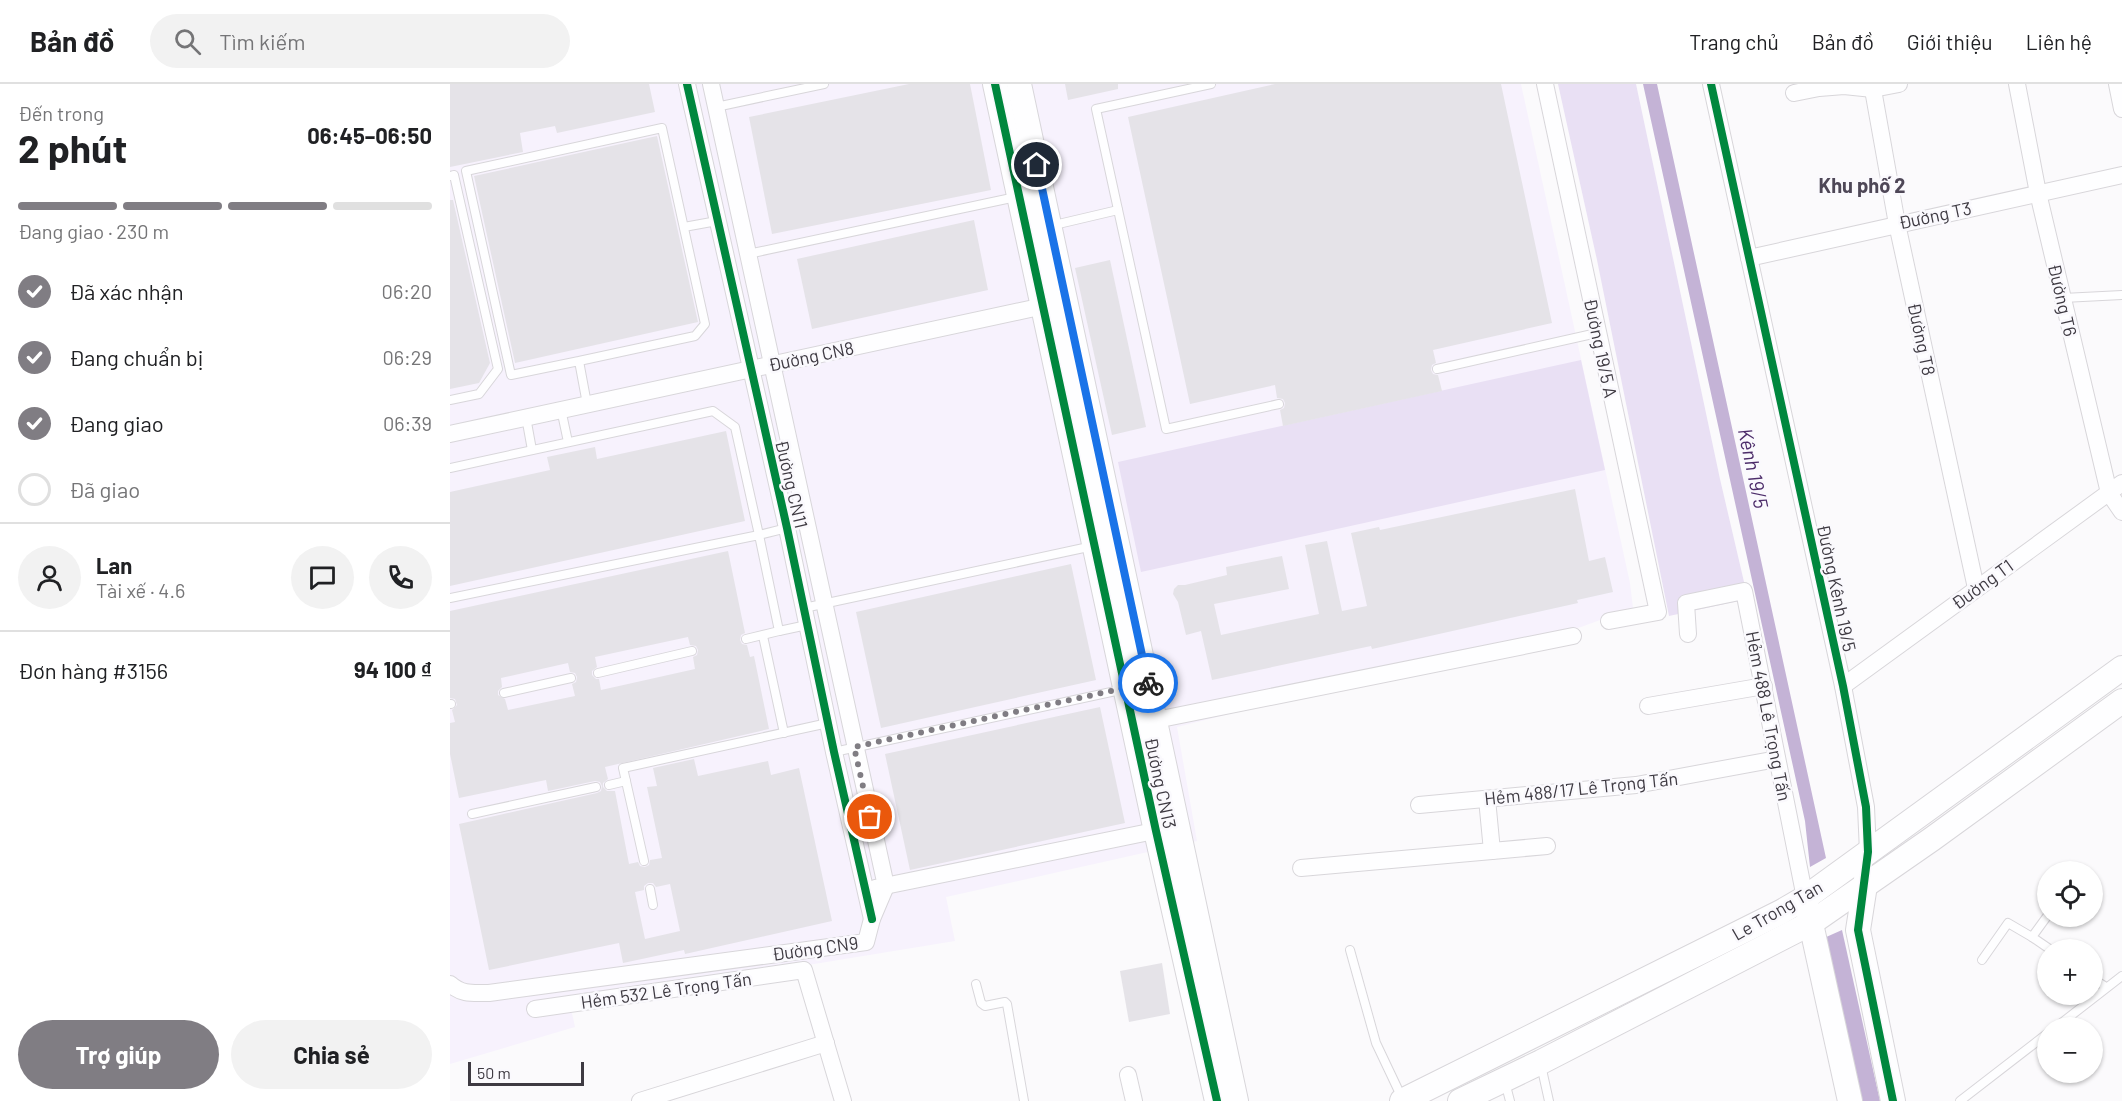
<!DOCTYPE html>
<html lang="vi">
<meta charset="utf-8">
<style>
:root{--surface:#fff;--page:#f2f2f2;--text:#202124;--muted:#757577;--line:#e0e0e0;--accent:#807d83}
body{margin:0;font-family:Barlow,sans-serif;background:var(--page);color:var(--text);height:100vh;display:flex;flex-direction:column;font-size:22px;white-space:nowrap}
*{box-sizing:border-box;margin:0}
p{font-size:20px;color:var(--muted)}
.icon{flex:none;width:33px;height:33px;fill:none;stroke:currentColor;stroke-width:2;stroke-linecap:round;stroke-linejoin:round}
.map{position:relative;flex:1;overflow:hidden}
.side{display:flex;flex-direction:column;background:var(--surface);width:450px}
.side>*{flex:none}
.fabs{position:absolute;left:1587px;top:777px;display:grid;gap:12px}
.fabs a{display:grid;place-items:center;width:66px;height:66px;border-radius:50%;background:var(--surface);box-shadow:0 2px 4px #0004;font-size:30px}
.scale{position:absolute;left:18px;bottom:15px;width:116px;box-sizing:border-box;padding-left:6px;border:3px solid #3e3a42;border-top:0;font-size:16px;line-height:21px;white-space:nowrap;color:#3e3a42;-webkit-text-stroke:4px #faf9fd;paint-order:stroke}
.pin{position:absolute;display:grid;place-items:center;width:51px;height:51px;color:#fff;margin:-26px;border:3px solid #fff;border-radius:50%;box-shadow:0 2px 6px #0007}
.courier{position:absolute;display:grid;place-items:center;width:60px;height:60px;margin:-30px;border:4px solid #1a73e8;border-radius:50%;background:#fff;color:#222;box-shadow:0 2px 8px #0007}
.headline em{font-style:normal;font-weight:700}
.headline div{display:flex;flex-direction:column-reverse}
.headline{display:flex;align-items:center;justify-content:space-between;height:102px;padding:0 18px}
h1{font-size:39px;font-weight:700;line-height:45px}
.bar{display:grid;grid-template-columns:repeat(4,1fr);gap:9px 6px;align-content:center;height:72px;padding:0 18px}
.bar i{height:8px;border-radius:4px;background:var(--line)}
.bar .active{background:var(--accent)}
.bar p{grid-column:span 4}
.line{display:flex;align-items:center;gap:15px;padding:0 18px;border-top:2px solid var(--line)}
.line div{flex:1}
.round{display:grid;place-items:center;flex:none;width:63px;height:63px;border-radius:32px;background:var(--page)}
ol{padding:0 18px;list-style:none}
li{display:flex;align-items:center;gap:18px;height:66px}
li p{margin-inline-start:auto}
li .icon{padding:6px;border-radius:50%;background:var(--accent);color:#fff;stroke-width:4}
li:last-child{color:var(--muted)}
li i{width:33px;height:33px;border:3px solid var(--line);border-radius:50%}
.primary-button{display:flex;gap:12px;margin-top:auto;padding:12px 18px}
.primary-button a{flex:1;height:69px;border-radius:36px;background:var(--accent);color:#fff;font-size:24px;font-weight:700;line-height:69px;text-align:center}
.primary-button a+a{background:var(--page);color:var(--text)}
header{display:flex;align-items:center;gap:36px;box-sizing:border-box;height:84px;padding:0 30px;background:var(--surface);border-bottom:2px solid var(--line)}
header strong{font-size:28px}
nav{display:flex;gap:33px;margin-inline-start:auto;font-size:21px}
.search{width:420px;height:54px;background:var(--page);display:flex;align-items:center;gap:15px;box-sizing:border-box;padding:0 21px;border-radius:33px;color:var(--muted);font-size:22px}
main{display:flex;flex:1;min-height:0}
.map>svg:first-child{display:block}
.built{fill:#f7f2fd}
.green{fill:#e9e0f4}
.water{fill:#c4b3d6}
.building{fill:#e5e3e8;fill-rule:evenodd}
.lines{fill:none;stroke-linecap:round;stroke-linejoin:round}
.lane-casing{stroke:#d8d6da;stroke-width:10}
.street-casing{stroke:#d8d6da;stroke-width:18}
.secondary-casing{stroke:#d8d6da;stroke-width:26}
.lane{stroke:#fefeff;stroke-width:8}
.street{stroke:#fefeff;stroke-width:16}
.secondary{stroke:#fefeff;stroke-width:24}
.cycleway-casing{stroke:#faf9fd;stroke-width:11}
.cycleway{stroke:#00873e;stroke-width:8}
.done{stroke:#807d83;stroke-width:6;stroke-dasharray:0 10.8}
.route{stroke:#1a73e8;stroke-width:8}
.labels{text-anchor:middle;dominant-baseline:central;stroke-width:5;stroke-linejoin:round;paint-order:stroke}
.street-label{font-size:18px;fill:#3e3a42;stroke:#faf9fd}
.neighbourhood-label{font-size:20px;font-weight:bold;fill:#4e4757;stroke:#faf9fd}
.water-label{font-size:20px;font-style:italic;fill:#4d2d6a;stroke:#faf9fd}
</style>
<header>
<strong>Bản đồ</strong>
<div class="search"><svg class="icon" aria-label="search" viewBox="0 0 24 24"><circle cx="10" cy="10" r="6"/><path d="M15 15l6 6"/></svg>Tìm kiếm</div>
<nav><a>Trang chủ</a><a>Bản đồ</a><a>Giới thiệu</a><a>Liên hệ</a></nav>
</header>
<main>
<section class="side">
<div class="headline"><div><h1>2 phút</h1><p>Đến trong</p></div><em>06:45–06:50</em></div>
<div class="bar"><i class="active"></i><i class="active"></i><i class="active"></i><i></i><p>Đang giao · 230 m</p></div>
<ol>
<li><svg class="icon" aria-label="check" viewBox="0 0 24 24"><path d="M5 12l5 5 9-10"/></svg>Đã xác nhận<p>06:20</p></li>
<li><svg class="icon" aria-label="check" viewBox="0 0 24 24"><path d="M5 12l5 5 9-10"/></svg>Đang chuẩn bị<p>06:29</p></li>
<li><svg class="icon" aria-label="check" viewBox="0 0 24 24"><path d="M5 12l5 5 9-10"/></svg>Đang giao<p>06:39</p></li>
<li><i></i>Đã giao</li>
</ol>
<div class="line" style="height:108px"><a class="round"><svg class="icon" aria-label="person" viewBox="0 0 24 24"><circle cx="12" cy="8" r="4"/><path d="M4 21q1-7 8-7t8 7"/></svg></a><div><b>Lan</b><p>Tài xế · 4.6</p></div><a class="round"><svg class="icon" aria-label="chat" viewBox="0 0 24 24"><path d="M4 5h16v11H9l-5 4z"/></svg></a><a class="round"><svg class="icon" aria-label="phone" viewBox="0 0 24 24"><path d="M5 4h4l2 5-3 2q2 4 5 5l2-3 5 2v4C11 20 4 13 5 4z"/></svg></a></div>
<div class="line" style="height:78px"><div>Đơn hàng #3156</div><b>94 100 ₫</b></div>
<div class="primary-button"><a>Trợ giúp</a><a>Chia sẻ</a></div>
</section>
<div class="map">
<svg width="1672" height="1017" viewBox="0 0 1672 1017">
<rect width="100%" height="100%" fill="#fbfafc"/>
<polygon class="built" points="0,0 1071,0 1180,499 1183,524 1131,543 727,643 747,757 496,813 505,857 120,920 125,943 0,980"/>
<g class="green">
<polygon points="1108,0 1186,0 1270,395 1298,515 1219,532 1147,176"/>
<polygon points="1131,276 1155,386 691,488 668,378"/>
</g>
<g class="water">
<polygon points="1193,0 1207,0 1376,774 1360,783 1355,737"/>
<polygon points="1392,846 1430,1017 1410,1017 1374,854"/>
</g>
<g class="building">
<polygon points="0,0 199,0 205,28 107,49 105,42 70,49 73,68 0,83"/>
<polygon points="459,0 520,0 541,106 322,150 299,33"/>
<polygon points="615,0 668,0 668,5 618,16"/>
<polygon points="825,0 1051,0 1102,239 983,266 986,279 982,281 981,286 983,290 988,291 992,307 833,342 830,326 834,324 835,319 833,315 827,314 825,301 740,320 678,33"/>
<polygon points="207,52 248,238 65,279 24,92"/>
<polygon points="0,116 3,116 40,279 29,299 0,305"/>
<polygon points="524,136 538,206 362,245 347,175"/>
<polygon points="660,176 696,343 662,351 625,184"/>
<polygon points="276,347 295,437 0,502 0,408 100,386 97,373 145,363 147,375"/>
<polygon points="1125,405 1139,477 1155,473 1163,508 1127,516 1128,519 922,565 921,562 762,596 751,547 736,551 728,518 723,510 724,505 728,501 735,501 777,491 776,483 832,472 839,505 764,520 771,551 869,530 855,461 877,457 892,527 917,522 901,449 929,443 930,446"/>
<path d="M278 467 295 549 291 551 290 556 292 560 297 561 300 573 304 572 319 645 155 683 158 695 153 699V703L157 707H165L179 780 188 778 190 782 195 783 199 781 200 776 212 774 197 703 207 702 203 684 244 675 248 692 318 677 321 691 349 684 382 837 235 870 234 866 173 879 169 859 39 886 9 740 147 709 151 707 152 702 150 698 145 697 98 707 96 696 9 714 0 670V639L5 638 2 626 7 621 5 615 0 614V527ZM238 553 240 561 246 562 248 566 247 571 243 573 245 585 151 606 149 595H146L142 591V587L147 583 145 573ZM118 579 120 588 125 589 127 593 126 598 122 600 125 612 58 626 55 615 48 611V607L52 603 51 594ZM198 799H203L206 803 220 800 230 847 195 855 185 808 194 806V802Z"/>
<polygon points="621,480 646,596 431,644 406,528"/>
<polygon points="650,623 675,739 460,786 435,670"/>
<polygon points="712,879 720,930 679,938 670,887"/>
</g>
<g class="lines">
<defs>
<g id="lane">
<polyline points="761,0 646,25 716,345 829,320"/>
<polyline points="266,23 374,0"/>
<polyline points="0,92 4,91 48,285 29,310 0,316"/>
<polyline points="600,142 668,126"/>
<polyline points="234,143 267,137"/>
<polyline points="298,170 566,113"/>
<polyline points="1613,214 1672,211"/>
<polyline points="129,277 61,291 16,87 212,44 255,240 245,252 129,277 137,320"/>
<polyline points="987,285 1147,249"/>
<polyline points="111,325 118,358"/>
<polyline points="76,333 82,366"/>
<polyline points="0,384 263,327 285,343 309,451 337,444"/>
<polyline points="0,514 309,451 329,547 296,555"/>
<polyline points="354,524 643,462"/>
<polyline points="329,547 357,541"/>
<polyline points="313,552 334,649"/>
<polyline points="148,589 242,567"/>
<polyline points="54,609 121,594"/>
<polyline points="0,620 1,620"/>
<polyline points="384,668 675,605"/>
<polyline points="159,701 176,697"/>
<polyline points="22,730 146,703"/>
<polyline points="194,777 173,684 378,639"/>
<polyline points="200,805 203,821"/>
<polyline points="1598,831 1582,853 1601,866"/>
<polyline points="900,866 926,959 953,1016"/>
<polyline points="1532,876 1558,839 1582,853"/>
<polyline points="1642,894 1656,903"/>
<polyline points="526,900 531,919 535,922 555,918 557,920 574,1017"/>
<polyline points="1605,944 1672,892"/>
<polyline points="1091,981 1099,1017"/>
<polyline points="1055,998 1060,1017"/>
<polyline points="1510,1017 1598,949"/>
</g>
<g id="street">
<polyline points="237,0 337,444 384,668 422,835"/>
<polyline points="261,0 436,802"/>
<polyline points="1095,0 1208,528 1159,537"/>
<polyline points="1261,0 1393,602 1416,723 1418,768"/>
<polyline points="1422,0 1447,140 1526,504"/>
<polyline points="1567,0 1588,109 1659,409 1672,428"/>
<polyline points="1667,0 1672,25"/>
<polyline points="1344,9 1369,4 1394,2 1423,5 1449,0"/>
<polyline points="1299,174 1672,91"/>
<polyline points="0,350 603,220"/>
<polyline points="1238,550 1236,519 1294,507 1355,814"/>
<polyline points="1393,602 1672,399"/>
<polyline points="1198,622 1314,602"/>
<polyline points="706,636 1123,552"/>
<polyline points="1037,715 1042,767 1097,762"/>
<polyline points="969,721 1186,701 1327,675"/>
<polyline points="851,784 1042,767"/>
<polyline points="425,804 714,745"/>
<path d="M0 900C12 911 23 909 39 909L416 858 422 835 436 802"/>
<polyline points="85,925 354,886 393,1017"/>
<polyline points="678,991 684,1017"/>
<polyline points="190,1017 376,959"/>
</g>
<g id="secondary">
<polyline points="545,0 706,747 767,1017"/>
<polyline points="569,0 786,1017"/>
<polyline points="1416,795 1408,846 1443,1017"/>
<polyline points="1358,826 1400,1017"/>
<polyline points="952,1017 1331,828 1355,814 1672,584"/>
<polyline points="1010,1017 1091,978 1361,839 1482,755 1672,617"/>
</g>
</defs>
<use href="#lane" class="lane-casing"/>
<use href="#street" class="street-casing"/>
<use href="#secondary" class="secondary-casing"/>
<use href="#lane" class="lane"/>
<use href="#street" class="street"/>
<use href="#secondary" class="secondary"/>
<defs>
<g id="cycleway">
<polyline points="237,0 337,444 384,668 422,835"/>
<polyline points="545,0 706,747 767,1017"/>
<polyline points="1261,0 1393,602 1416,723 1418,768 1408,846 1443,1017"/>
</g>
</defs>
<use href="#cycleway" class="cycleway-casing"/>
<use href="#cycleway" class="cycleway"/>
</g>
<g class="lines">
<polyline class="done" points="420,733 404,663 698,599"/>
<polyline class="route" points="587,81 698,599"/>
</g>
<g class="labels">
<g class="street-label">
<text transform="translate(1485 131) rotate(-12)">Đường T3</text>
<text transform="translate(1613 216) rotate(77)">Đường T6</text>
<text transform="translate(1472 255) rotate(78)">Đường T8</text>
<text transform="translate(1151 264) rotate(78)">Đường 19/5 A</text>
<text transform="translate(361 272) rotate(-12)">Đường CN8</text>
<text transform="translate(342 400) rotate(77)">Đường CN11</text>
<text transform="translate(1532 500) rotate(-36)">Đường T1</text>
<text transform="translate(1387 504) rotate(78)">Đường Kênh 19/5</text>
<text transform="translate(1319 632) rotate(79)">Hẻm 488 Lê Trọng Tấn</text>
<text transform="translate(711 699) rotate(78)">Đường CN13</text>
<text transform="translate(1131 704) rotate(-6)">Hẻm 488/17 Lê Trọng Tấn</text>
<text transform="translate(1327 826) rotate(-30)">Le Trong Tan</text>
<text transform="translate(365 864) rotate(-8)">Đường CN9</text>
<text transform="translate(216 906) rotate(-8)">Hẻm 532 Lê Trọng Tấn</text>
</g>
<g class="neighbourhood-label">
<text x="1412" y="101">Khu phố 2</text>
</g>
<g class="water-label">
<text transform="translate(1304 384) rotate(78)">Kênh 19/5</text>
</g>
</g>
</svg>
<div class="fabs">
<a><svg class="icon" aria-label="locate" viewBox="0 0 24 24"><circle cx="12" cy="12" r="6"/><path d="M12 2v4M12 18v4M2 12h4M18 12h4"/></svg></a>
<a>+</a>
<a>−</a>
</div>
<div class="scale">50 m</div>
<div class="pin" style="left:420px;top:733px;background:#ea580c"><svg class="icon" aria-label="bag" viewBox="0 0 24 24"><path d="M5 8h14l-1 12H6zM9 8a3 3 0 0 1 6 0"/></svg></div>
<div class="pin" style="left:587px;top:81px;background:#1f2937"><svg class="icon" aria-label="home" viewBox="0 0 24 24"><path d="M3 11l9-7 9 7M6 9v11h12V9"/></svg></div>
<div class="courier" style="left:698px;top:599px"><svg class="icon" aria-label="bike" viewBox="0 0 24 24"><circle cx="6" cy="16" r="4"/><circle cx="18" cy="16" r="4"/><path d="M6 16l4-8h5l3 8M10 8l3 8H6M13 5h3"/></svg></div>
</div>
</main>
